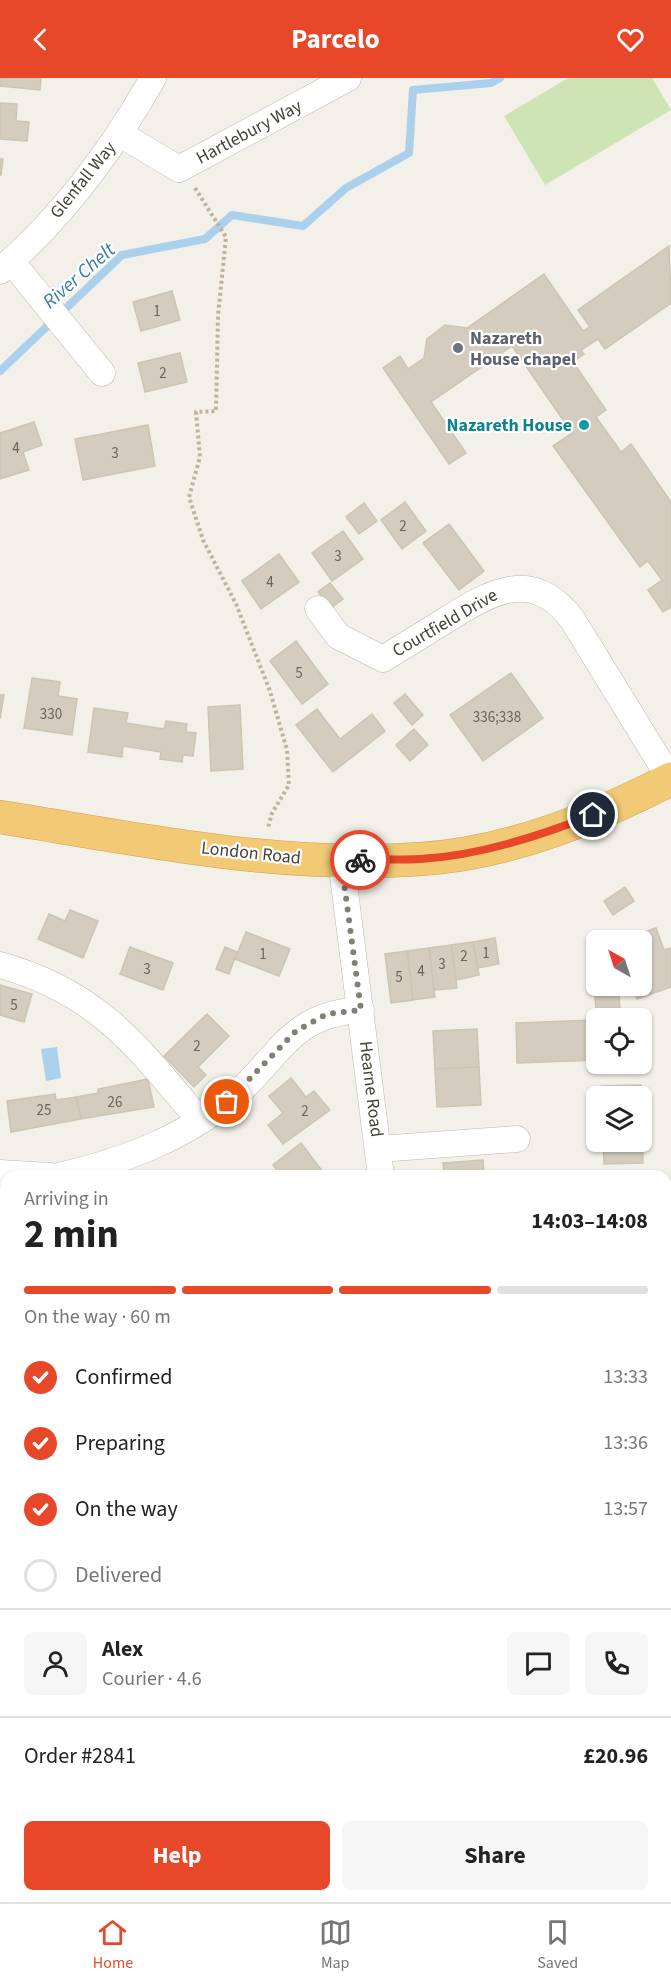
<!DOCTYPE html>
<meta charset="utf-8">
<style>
:root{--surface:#fff;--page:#f6f6f6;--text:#222;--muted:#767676;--line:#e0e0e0;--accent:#e8482a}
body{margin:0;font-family:"Source Sans 3",sans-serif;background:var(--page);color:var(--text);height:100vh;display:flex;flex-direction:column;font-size:22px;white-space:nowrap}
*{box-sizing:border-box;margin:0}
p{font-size:20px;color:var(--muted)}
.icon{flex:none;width:33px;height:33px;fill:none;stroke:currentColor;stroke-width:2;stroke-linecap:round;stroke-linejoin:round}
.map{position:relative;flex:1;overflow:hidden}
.drawer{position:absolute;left:0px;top:1092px;width:672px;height:732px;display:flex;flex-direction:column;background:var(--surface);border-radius:18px 18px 0 0;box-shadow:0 2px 4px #0004}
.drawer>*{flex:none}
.needle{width:39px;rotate:321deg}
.controls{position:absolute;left:586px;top:852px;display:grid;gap:12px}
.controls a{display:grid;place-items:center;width:66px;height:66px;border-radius:9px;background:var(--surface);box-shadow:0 2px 4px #0004;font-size:30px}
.pin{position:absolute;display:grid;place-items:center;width:51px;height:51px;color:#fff;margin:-26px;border:3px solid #fff;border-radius:50%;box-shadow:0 2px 6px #0007}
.courier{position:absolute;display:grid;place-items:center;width:60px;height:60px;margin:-30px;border:4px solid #e8482a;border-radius:50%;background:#fff;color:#222;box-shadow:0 2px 8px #0007}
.overview em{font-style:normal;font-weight:700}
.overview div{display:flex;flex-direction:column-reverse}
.overview{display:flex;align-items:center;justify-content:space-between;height:102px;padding:0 24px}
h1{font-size:39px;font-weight:700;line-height:45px}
.bar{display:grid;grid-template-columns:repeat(4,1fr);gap:9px 6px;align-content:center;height:72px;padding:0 24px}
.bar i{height:8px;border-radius:4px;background:var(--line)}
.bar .selected{background:var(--accent)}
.bar p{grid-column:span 4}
.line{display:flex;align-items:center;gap:15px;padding:0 24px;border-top:2px solid var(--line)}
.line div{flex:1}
.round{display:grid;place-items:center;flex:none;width:63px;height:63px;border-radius:9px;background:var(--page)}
ol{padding:0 24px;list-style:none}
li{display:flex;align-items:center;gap:18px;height:66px}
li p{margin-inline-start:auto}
li .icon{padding:6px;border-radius:50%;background:var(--accent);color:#fff;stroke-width:4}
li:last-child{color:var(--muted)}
li i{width:33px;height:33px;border:3px solid var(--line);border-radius:50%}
.action{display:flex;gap:12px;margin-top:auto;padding:12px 24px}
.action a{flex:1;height:69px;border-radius:9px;background:var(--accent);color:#fff;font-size:24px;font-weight:700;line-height:69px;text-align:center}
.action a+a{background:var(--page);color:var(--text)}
header{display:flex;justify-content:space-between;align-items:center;height:78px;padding:0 24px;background:var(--accent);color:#fff;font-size:27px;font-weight:700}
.tabs{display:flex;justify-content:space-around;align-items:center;height:84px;border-top:2px solid var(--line);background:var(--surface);font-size:16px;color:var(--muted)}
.tabs a{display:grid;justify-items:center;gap:3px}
.tabs .selected{color:var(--accent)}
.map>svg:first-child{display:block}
.green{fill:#cee4b5}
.water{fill:#aad0eb}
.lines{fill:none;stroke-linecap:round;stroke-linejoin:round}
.stream{stroke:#aad0eb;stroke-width:8}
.building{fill:#d4ccbf;stroke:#cec4b3;stroke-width:1.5}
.minor-casing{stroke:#beb8ac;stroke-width:27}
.highway-casing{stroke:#d19e45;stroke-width:34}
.path{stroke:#beb39e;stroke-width:4;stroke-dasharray:3 3;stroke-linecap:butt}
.minor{stroke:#fff;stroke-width:26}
.highway{stroke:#f2c975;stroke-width:33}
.done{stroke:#837e76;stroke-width:6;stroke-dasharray:0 10.8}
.route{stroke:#e8482a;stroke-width:8}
.worship-dot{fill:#6b7280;stroke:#fff;stroke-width:2}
.culture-dot{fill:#0f9aa8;stroke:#fff;stroke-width:2}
.labels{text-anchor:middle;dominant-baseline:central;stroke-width:4.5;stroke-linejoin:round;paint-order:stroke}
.number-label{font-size:15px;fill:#6a645a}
.street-label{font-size:18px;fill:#464138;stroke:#fff}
.worship-label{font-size:18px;font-weight:bold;fill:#5b616d;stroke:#fff;text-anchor:start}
.culture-label{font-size:18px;font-weight:bold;fill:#0d838f;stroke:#fff;text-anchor:end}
.water-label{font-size:20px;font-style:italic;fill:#397aaa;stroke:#fff}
</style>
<header><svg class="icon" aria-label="back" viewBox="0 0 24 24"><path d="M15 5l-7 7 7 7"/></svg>Parcelo<svg class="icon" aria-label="heart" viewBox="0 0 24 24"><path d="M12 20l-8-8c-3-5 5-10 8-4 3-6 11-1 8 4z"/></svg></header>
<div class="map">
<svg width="671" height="1824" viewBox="0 0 671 1824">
<rect width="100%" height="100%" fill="#f3f0e9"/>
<polygon class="green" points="568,0 652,0 671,32 545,107 504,38"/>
<polygon class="water" points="57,969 61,1000 46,1003 41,971"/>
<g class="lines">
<g class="stream">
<polyline points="0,293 122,177 205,161 232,137 303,148 346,110 409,75 413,12 491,5 500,0"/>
<polyline points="0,1662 6,1664"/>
<polyline points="666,1793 671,1796"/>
</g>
</g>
<g class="building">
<polygon points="0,0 41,0 40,12 0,8"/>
<polygon points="0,25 17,26 16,43 29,44 27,63 0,61"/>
<polygon points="0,81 3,81 1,97 0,97"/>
<polygon points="669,168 671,225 605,271 598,261 581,272 584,276 573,284 606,332 596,339 621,374 631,366 671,424 671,529 663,534 648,512 662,502 648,483 640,489 553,368 572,355 512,268 431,324 466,375 449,386 383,290 400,278 408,291 424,280 427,261 445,247 467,250 544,196 583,253 590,249 578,232"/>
<polygon points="172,213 180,242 141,253 133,224"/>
<polygon points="180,275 187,304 145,314 138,285"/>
<polygon points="34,344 42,367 23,374 29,392 0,401 0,355"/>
<polygon points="148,347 155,388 83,402 75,361"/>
<polygon points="405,424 426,453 402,471 381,442"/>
<polygon points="364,425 377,443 359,456 346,439"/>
<polygon points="449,446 484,493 459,512 423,465"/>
<polygon points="343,453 363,481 332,503 312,475"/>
<polygon points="279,476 299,504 261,531 242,503"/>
<polygon points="330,505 343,521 331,530 318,514"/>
<polygon points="296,563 328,606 302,626 270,583"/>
<polygon points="511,595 543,640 483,683 450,637"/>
<polygon points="32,600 60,604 58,618 77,621 72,657 24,650"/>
<polygon points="405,616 423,637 412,647 394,625"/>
<polygon points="0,617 4,617 0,641"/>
<polygon points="240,627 243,691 211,693 208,629"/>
<polygon points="94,630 128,635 126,645 164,651 166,643 187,646 186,654 196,655 193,678 183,677 182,684 160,681 161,674 123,668 122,679 88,674"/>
<polygon points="317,631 340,661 372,636 385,653 333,694 296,647"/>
<polygon points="414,651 428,667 410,683 396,667"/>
<polygon points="625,809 634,823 613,837 604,823"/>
<polygon points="70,832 98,843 83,880 38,861 49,836 65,843"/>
<polygon points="656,850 664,872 671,870 671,909 637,921 632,908 642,908 642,862 624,861"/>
<polygon points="246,854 290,871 279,898 235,881"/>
<polygon points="495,860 499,886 477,890 473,864"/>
<polygon points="473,864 479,897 456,902 451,867"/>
<polygon points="451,867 457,910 434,912 429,870"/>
<polygon points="130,869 173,885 163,912 120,896"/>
<polygon points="225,869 237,874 229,896 216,891"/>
<polygon points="429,870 435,919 413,922 407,873"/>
<polygon points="407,873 413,922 391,925 385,876"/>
<polygon points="0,907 32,916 24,944 0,937"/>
<polygon points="619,917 620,932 596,933 595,918"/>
<polygon points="207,936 229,958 198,989 206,997 194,1009 164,978"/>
<polygon points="595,942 597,982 517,985 516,945"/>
<polygon points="477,951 479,989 435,991 433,953"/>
<polygon points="479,989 481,1027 437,1029 435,991"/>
<polygon points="291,1000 306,1019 314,1013 330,1032 283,1066 268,1047 283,1035 269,1018"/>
<polygon points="148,1001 154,1029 81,1041 76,1019 98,1015 98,1011"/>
<polygon points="641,1007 641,1018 602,1018 601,1008"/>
<polygon points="55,1016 56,1022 76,1019 81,1041 11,1054 7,1023"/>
<polygon points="642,1040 643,1085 604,1086 603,1064 642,1064"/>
<polygon points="301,1065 326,1098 281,1098 273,1087"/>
<polygon points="483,1082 484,1098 444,1098 443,1085"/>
<polygon points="671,1203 671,1222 666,1209 666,1205"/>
<polygon points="669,1396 671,1414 666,1417 666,1398"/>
<polygon points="0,1536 6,1540 0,1549"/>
<polygon points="669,1565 671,1569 671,1611 668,1613 666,1609 666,1567"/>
<polygon points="0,1727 6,1731 6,1740 0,1748"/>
<polygon points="6,1817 30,1818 35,1820 33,1824 3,1824"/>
<polygon points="35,1818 43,1818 59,1824 33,1824"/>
<polygon points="88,1818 115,1818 129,1824 87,1824"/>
<polygon points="183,1818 187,1818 202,1824 180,1824"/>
<polygon points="278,1818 313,1818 310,1824 276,1824"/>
</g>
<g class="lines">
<defs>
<g id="minor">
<polyline points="120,56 179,91 348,0"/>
<polyline points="11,183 102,295"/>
<path d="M0 193C62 139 113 71 153 0"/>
<path d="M318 531 338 558 383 581C404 568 425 555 446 542 491 514 532 489 572 541L671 702"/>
<polyline points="341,782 381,1098"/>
<path d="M0 887C98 914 138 969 200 1043"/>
<polyline points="378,1071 517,1061"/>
<polyline points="0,1095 50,1098"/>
<path d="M59 1098C119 1084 176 1064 226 1025 278 985 286 936 361 932"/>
<polyline points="0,1195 6,1191"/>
<polyline points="666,1315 671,1313"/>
<polyline points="0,1482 6,1488"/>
<polyline points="666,1501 671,1498"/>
<polyline points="259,1824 262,1818"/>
</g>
<path id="highway" d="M0 739C139 761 279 791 421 781 505 776 596 740 671 701"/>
</defs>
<use href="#minor" class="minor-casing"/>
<use href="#highway" class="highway-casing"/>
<polyline class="path" points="195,110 226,159 218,238 216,333 196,334 200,379 189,419 203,462 236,526 270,613 287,672 289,707 272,735 268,750"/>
<use href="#minor" class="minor"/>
<use href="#highway" class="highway"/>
</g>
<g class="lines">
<polyline class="done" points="227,1024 296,953 327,936 361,932 341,782 360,782"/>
<path class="route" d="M360 782C380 781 400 782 420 781 478 778 539 758 593 737"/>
</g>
<circle class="worship-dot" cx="458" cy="270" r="6"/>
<circle class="culture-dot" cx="584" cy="347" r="6"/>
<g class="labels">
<g class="number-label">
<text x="157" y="233">1</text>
<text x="163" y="295">2</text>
<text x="16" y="370">4</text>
<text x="115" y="375">3</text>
<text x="403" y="448">2</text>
<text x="338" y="478">3</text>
<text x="270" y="504">4</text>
<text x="299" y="595">5</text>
<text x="51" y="636">330</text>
<text x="497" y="639">336;338</text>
<text x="486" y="875">1</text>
<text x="263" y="876">1</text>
<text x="464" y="878">2</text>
<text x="442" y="886">3</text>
<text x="147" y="891">3</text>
<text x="421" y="893">4</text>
<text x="399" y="899">5</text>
<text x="14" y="927">5</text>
<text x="197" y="968">2</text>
<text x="115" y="1024">26</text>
<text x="44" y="1032">25</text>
<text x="305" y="1033">2</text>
</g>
<g class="street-label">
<text transform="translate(249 54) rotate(-28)">Hartlebury Way</text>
<text transform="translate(83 102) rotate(-51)">Glenfall Way</text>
<text transform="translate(445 545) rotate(-30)">Courtfield Drive</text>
<text transform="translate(251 775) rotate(6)">London Road</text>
<text transform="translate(371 1011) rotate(83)">Hearne Road</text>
</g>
<g class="worship-label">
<text x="470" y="260">Nazareth<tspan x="470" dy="21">House chapel</tspan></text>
</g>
<g class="culture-label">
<text x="572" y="347">Nazareth House</text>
</g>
<g class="water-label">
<text transform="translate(79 198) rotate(-41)">River Chelt</text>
</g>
</g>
</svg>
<div class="controls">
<a><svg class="needle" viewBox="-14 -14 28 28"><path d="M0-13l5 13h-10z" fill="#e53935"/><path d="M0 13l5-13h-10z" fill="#767676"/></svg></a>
<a><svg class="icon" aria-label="locate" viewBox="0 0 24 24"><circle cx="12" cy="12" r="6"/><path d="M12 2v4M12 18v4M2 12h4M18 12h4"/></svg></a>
<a><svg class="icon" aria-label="layers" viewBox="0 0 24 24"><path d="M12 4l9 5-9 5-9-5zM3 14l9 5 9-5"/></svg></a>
</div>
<div class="pin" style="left:227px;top:1024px;background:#ea580c"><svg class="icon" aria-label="bag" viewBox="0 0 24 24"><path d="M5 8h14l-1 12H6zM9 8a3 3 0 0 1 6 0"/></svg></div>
<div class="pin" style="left:593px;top:737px;background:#1f2937"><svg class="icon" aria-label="home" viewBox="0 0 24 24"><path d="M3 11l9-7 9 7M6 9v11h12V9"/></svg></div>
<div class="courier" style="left:360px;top:782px"><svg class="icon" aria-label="bike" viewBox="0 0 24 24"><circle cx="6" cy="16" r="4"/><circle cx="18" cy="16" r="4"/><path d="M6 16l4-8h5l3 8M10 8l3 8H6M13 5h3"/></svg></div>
<section class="drawer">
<div class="overview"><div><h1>2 min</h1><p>Arriving in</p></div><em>14:03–14:08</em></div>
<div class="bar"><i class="selected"></i><i class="selected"></i><i class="selected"></i><i></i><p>On the way · 60 m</p></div>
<ol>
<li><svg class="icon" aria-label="check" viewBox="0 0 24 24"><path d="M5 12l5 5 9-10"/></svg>Confirmed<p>13:33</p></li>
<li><svg class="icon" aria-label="check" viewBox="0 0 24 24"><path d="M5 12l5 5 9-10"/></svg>Preparing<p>13:36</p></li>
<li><svg class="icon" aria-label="check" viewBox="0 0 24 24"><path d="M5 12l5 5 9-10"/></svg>On the way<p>13:57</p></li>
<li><i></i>Delivered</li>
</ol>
<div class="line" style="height:108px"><a class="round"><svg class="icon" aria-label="person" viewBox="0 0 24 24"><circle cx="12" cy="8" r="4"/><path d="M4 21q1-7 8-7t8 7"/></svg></a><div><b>Alex</b><p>Courier · 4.6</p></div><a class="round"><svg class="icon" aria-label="chat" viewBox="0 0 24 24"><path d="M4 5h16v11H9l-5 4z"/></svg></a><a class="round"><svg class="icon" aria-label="phone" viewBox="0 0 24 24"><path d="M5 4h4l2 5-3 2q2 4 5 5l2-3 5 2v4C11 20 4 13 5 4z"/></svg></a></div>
<div class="line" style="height:78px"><div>Order #2841</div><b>£20.96</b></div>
<div class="action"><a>Help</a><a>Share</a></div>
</section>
</div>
<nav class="tabs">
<a class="selected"><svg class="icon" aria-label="home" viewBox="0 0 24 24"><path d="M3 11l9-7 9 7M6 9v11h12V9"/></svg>Home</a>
<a><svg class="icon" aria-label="map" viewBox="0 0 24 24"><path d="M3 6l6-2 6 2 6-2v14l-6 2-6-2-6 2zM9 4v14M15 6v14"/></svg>Map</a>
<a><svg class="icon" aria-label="saved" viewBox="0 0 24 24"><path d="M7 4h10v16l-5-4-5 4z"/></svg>Saved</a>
</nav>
